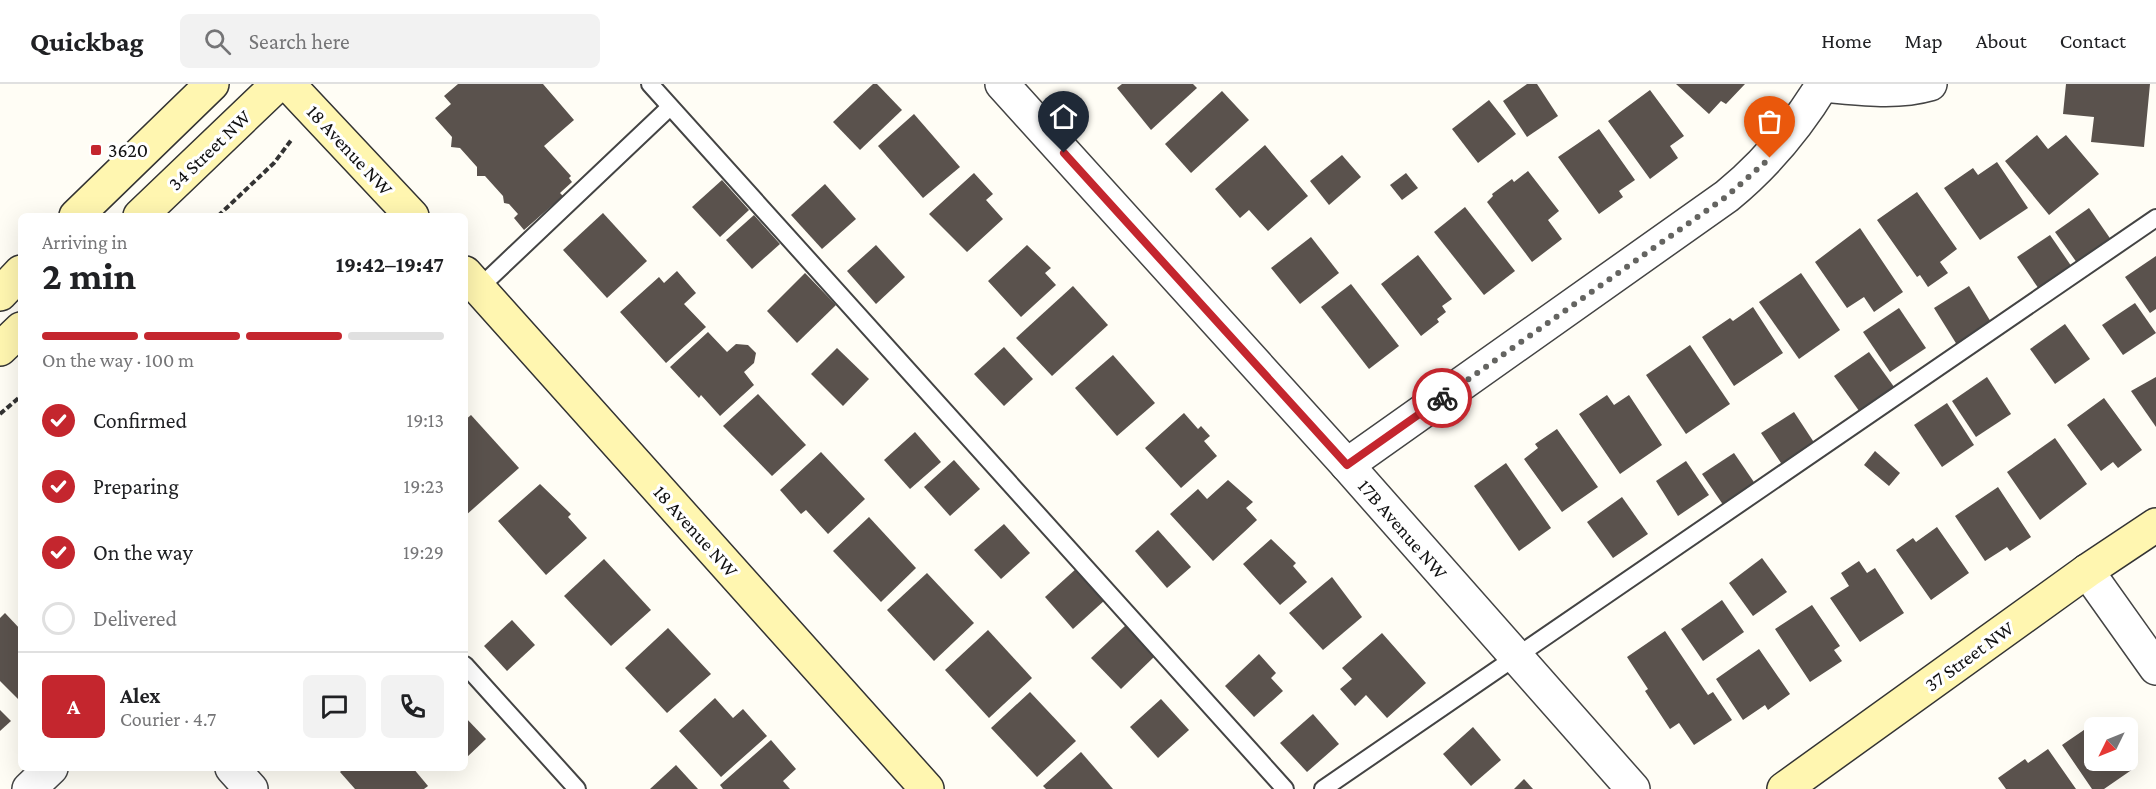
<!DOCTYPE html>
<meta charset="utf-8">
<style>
:root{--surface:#fff;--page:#f2f2f2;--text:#202124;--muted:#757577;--line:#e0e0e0;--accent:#c4262e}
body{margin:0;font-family:"Crimson Pro",serif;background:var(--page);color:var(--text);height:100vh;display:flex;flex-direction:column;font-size:22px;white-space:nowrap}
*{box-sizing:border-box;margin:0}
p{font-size:20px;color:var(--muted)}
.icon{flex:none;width:33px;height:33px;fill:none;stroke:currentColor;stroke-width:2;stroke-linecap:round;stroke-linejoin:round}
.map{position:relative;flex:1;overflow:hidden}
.panel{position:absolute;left:18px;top:129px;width:450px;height:558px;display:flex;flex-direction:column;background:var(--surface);border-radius:9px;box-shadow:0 6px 24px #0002}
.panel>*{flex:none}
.needle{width:39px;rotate:227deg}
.tools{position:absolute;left:2084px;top:633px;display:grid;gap:12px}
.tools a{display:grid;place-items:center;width:54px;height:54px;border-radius:9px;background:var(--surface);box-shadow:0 6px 24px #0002;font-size:30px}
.pin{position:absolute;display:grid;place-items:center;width:51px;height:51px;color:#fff;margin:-62px -26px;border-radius:50% 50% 50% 0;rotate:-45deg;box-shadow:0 0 6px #0007}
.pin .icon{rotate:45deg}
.courier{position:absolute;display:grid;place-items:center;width:60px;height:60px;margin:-30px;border:4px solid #c4262e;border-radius:50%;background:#fff;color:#222;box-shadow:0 2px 8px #0007}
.headline em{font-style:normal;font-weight:700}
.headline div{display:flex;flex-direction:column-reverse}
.headline{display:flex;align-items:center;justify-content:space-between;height:102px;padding:0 24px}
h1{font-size:39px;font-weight:700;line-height:45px}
.bar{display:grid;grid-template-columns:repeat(4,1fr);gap:9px 6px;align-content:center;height:72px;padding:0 24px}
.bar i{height:8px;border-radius:4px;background:var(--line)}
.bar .on{background:var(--accent)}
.bar p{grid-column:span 4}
.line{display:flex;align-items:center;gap:15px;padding:0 24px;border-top:2px solid var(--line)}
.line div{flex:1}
.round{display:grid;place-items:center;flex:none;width:63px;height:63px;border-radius:9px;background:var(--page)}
ol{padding:0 24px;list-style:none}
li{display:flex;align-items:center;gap:18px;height:66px}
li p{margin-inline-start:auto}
li .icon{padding:6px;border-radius:50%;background:var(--accent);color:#fff;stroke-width:4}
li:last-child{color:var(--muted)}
li i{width:33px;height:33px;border:3px solid var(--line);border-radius:50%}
header{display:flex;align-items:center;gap:36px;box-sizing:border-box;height:84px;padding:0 30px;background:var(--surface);border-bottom:2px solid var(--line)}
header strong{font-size:28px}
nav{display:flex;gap:33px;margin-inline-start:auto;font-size:21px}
.search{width:420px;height:54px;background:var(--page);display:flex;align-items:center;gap:15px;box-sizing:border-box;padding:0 21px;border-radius:9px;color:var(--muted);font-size:22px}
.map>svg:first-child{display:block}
.building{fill:#5a524d}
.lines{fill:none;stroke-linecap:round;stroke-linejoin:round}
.lane-casing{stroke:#444;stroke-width:20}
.street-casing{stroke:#444;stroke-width:36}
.secondary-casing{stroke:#333;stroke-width:36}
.path{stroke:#333;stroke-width:4;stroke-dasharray:6 3;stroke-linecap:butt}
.lane{stroke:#fff;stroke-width:16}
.street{stroke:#fff;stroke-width:33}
.secondary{stroke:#fff6b0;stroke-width:33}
.done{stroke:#646461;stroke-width:6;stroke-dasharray:0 10.8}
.route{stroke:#c4262e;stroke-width:8}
.poi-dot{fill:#c4262e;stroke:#fff;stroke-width:2}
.labels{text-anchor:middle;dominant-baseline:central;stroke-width:6;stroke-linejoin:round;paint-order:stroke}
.poi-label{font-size:20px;fill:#111;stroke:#fff;text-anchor:start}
.street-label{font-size:20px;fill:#111;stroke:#fff}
</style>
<header>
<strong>Quickbag</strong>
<div class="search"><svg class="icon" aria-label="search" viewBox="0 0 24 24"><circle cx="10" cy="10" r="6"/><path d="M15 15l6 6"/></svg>Search here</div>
<nav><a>Home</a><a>Map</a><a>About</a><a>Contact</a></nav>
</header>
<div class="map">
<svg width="2156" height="705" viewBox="0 0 2156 705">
<rect width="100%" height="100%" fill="#fffdf5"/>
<g class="building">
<polygon points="458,0 543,0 574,36 544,62 571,92 569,94 572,98 560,109 563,112 524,146 514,134 518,130 509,120 504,119 503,112 485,92 477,92 477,83 460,64 451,63 452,53 435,34 451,20 444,12"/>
<polygon points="873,0 877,0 902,26 860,66 833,38"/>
<polygon points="1122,0 1193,0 1197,4 1151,46 1117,4"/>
<polygon points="1527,0 1537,0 1558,32 1527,53 1503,17"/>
<polygon points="1676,0 1745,0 1726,20 1721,17 1709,30"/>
<polygon points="2066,0 2150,0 2144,63 2091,58 2094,33 2063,30"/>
<polygon points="1650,6 1684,52 1670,62 1678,74 1650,95 1608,37"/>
<polygon points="1222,7 1249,36 1191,89 1165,60"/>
<polygon points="1489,16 1516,50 1478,79 1452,45"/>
<polygon points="914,30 960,83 923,114 878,62"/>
<polygon points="1599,45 1635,96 1619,107 1623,113 1599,130 1558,73"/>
<polygon points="2037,51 2048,65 2066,51 2099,90 2049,131 2005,77"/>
<polygon points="1265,61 1308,112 1268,147 1249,126 1240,134 1215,105"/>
<polygon points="1342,71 1361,93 1329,121 1310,97"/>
<polygon points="1997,78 2028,124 1980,156 1944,104 1973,84 1978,91"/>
<polygon points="1528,87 1559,127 1548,136 1562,155 1532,178 1487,118 1493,112 1492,110 1512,95 1514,98"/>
<polygon points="974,89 993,110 986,116 1003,135 967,168 929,130"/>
<polygon points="1406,89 1418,104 1402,116 1390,101"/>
<polygon points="722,96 749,126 720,153 692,123"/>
<polygon points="825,100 856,135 822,165 791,131"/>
<polygon points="1917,108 1957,165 1940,178 1948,189 1928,203 1920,191 1917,193 1877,136"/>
<polygon points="1465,123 1515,187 1484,211 1434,148"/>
<polygon points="2089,124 2114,160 2080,183 2055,148"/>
<polygon points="603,129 647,177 607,214 563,166"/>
<polygon points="754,131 780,160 752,185 726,156"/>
<polygon points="1860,144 1903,208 1874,228 1864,213 1847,224 1815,178"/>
<polygon points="2050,151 2074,186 2041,208 2017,173"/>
<polygon points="1311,153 1339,189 1300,220 1271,184"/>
<polygon points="876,161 905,193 876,220 847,187"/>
<polygon points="1027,161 1051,184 1045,189 1056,201 1021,233 988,197"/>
<polygon points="1418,171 1452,215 1442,222 1446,228 1437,235 1439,238 1421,252 1381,200"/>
<polygon points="2156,172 2156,225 2150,229 2125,193"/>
<polygon points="677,187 696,209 684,220 706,243 666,279 620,228 659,193 664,199"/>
<polygon points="805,189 836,221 797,259 767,227"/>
<polygon points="1801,189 1840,246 1799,275 1759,218"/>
<polygon points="1351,200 1399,262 1369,285 1321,223"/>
<polygon points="1073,202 1108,241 1052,292 1016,254"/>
<polygon points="1969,202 1994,243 1959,264 1934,224"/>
<polygon points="2135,219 2156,249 2123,271 2102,241"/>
<polygon points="1753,223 1783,269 1734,302 1702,253 1730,234 1733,237"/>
<polygon points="1899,224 1926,264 1890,288 1863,248"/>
<polygon points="2065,240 2090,275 2055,300 2030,265"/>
<polygon points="708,248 727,268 736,260 748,261 756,269 754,279 744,288 754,301 720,332 701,311 699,314 670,283"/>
<polygon points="1690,261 1730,320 1686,350 1646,291"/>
<polygon points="1004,263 1033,295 1004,322 974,290"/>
<polygon points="837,264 869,295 843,322 811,290"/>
<polygon points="1869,268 1897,307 1862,331 1834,292"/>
<polygon points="1113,271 1155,319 1117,352 1075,304"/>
<polygon points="1987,293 2011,330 1976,353 1952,317"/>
<polygon points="2156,293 2156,343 2131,307"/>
<polygon points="758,310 806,361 772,392 723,342"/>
<polygon points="1607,311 1614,321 1629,311 1662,361 1620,390 1579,330"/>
<polygon points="2104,314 2142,366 2118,384 2113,378 2101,387 2067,341"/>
<polygon points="1947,319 1974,361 1942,383 1914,341"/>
<polygon points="1794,328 1817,363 1785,385 1761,349"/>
<polygon points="1184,329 1198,345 1201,342 1210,352 1204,357 1217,372 1181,404 1145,364"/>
<polygon points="471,331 519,384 465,432 465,336"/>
<polygon points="1557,345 1598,403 1562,428 1524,375 1538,364 1535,360"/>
<polygon points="915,348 941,378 910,405 884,376"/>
<polygon points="2055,354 2087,400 2040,436 2007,388"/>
<polygon points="1875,367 1900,389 1889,402 1864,381"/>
<polygon points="821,368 865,415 828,450 806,426 801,430 780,406"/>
<polygon points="1734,369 1758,404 1726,425 1702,390"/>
<polygon points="954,376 980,405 950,432 924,403"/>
<polygon points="1686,377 1709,411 1678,432 1656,397"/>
<polygon points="1506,379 1551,444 1519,467 1474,402"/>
<polygon points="1228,396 1253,418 1246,424 1257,436 1213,477 1170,430 1198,405 1207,415"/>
<polygon points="540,400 571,430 568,433 587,454 546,491 498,437"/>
<polygon points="1998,403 2031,453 2010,467 2007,463 1985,477 1955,432"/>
<polygon points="1622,413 1648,450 1613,474 1587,438"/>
<polygon points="869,433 916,484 881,518 833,467"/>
<polygon points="1004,440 1030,469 1001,495 974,466"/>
<polygon points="1937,443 1969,489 1931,516 1896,466 1913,454 1916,458"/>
<polygon points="1158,446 1191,483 1167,504 1135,467"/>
<polygon points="1271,455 1296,479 1293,482 1307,498 1280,521 1243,480"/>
<polygon points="1762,474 1787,508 1753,532 1729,499"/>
<polygon points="604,475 651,526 611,562 564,512"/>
<polygon points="1859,477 1867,489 1875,484 1904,529 1860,558 1830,514 1849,502 1841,489"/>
<polygon points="1077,484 1105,516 1073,545 1045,513"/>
<polygon points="927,489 974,539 934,577 887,526"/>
<polygon points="1332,493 1362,533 1323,566 1289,529"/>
<polygon points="1722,516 1744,548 1703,577 1681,545"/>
<polygon points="1812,521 1840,562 1834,566 1842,577 1810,598 1775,545"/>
<polygon points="5,529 21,546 21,614 19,616 0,597 0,534"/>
<polygon points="512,536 535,561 507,587 484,562"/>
<polygon points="1126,541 1156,571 1121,605 1091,574"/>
<polygon points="668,544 711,590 667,629 625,584"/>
<polygon points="988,546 1032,594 989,634 945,586"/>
<polygon points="1665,547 1708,611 1713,608 1732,636 1694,661 1679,639 1670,645 1645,607 1648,605 1627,573"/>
<polygon points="1382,549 1426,599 1387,634 1366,611 1355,622 1340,605 1352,595 1342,584"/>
<polygon points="1759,565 1790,610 1768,626 1765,621 1743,636 1716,595"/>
<polygon points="1259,570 1276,589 1271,594 1283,607 1254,633 1225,602"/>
<polygon points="1030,608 1076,657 1037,693 991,644"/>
<polygon points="715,614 733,634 743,625 767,652 721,693 679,647"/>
<polygon points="1161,615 1189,646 1158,674 1130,643"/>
<polygon points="0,626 11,637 0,647"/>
<polygon points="1313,630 1339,660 1307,688 1280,659"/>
<polygon points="465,633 486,655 465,675"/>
<polygon points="2100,635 2105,644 2094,644 2094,676 2127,676 2133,685 2104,705 2092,705 2062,661"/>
<polygon points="1473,643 1501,676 1471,702 1443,670"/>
<polygon points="771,656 796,685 783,697 790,705 723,705 720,701"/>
<polygon points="2048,665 2076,705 2006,705 1998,694 2025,675 2028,679"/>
<polygon points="1081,668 1113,705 1046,705 1043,702"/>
<polygon points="676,681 698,705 650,705"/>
<polygon points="344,684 413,684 428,702 424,705 355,705 340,688"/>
<polygon points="1524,695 1533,705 1514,705"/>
</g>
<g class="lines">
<defs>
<g id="lane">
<polyline points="650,0 1285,705"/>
<polyline points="479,204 670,23"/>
<polyline points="465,581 577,705"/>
<polyline points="1323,705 2156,134"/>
</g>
<g id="street">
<polyline points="1002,0 1347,381 1633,705"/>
<path d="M1822 1C1858 4 1895 10 1930 0"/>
<path d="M1347 381 1727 112C1766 80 1797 43 1823 0"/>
<polyline points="2087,487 2156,584"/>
<polyline points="232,684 251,705"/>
<polyline points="29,705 51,684"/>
</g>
<g id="secondary">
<polyline points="288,0 412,132"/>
<polyline points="76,132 212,0"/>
<polyline points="140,132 278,0"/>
<polyline points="465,189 927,705"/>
<polyline points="0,210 21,188"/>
<polyline points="0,265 21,245"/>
<polyline points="1784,705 2087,487 2156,441"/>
</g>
</defs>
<use href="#lane" class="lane-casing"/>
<use href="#street" class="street-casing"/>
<use href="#secondary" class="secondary-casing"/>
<g class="path">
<polyline points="218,132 274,79 292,55"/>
<polyline points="0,330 21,312"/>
</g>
<use href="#lane" class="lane"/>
<use href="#street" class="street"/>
<use href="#secondary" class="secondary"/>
</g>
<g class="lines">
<polyline class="done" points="1442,314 1727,112 1770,74"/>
<polyline class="route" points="1064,69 1347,381 1442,314"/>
</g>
<rect class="poi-dot" x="90" y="60" width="12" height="12" rx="3"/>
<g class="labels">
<g class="poi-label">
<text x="108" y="66">3620</text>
</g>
<g class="street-label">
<text transform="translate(209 66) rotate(-44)">34 Street NW</text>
<text transform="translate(350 66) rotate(47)">18 Avenue NW</text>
<text transform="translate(1403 445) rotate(49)">17B Avenue NW</text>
<text transform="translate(696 447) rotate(48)">18 Avenue NW</text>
<text transform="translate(1969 572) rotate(-36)">37 Street NW</text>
</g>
</g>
</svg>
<div class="tools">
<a><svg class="needle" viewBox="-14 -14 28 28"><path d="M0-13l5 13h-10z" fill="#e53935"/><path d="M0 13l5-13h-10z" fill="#757577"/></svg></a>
</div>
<div class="pin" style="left:1770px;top:74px;background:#ea580c"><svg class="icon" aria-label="bag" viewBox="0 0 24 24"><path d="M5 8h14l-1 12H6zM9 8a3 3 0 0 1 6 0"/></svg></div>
<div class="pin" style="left:1064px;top:69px;background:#1f2937"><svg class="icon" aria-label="home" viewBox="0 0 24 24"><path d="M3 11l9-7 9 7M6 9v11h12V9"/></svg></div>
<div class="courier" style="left:1442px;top:314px"><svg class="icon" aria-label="bike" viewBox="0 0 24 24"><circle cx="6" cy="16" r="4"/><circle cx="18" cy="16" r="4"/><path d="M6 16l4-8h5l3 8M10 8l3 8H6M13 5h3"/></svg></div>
<section class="panel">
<div class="headline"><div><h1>2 min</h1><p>Arriving in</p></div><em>19:42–19:47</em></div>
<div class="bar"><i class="on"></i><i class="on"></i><i class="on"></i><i></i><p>On the way · 100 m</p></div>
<ol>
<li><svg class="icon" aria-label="check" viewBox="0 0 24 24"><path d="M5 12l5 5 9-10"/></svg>Confirmed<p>19:13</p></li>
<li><svg class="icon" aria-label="check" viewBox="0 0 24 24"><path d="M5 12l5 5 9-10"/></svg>Preparing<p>19:23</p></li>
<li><svg class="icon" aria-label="check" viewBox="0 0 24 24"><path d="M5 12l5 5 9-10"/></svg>On the way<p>19:29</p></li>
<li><i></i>Delivered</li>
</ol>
<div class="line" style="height:108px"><b class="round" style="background:var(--accent);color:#fff">A</b><div><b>Alex</b><p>Courier · 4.7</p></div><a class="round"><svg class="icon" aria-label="chat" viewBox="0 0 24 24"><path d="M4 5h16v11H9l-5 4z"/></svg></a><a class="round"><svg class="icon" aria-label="phone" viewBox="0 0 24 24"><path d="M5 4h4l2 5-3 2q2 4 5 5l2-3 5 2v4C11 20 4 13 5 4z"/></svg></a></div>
</section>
</div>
